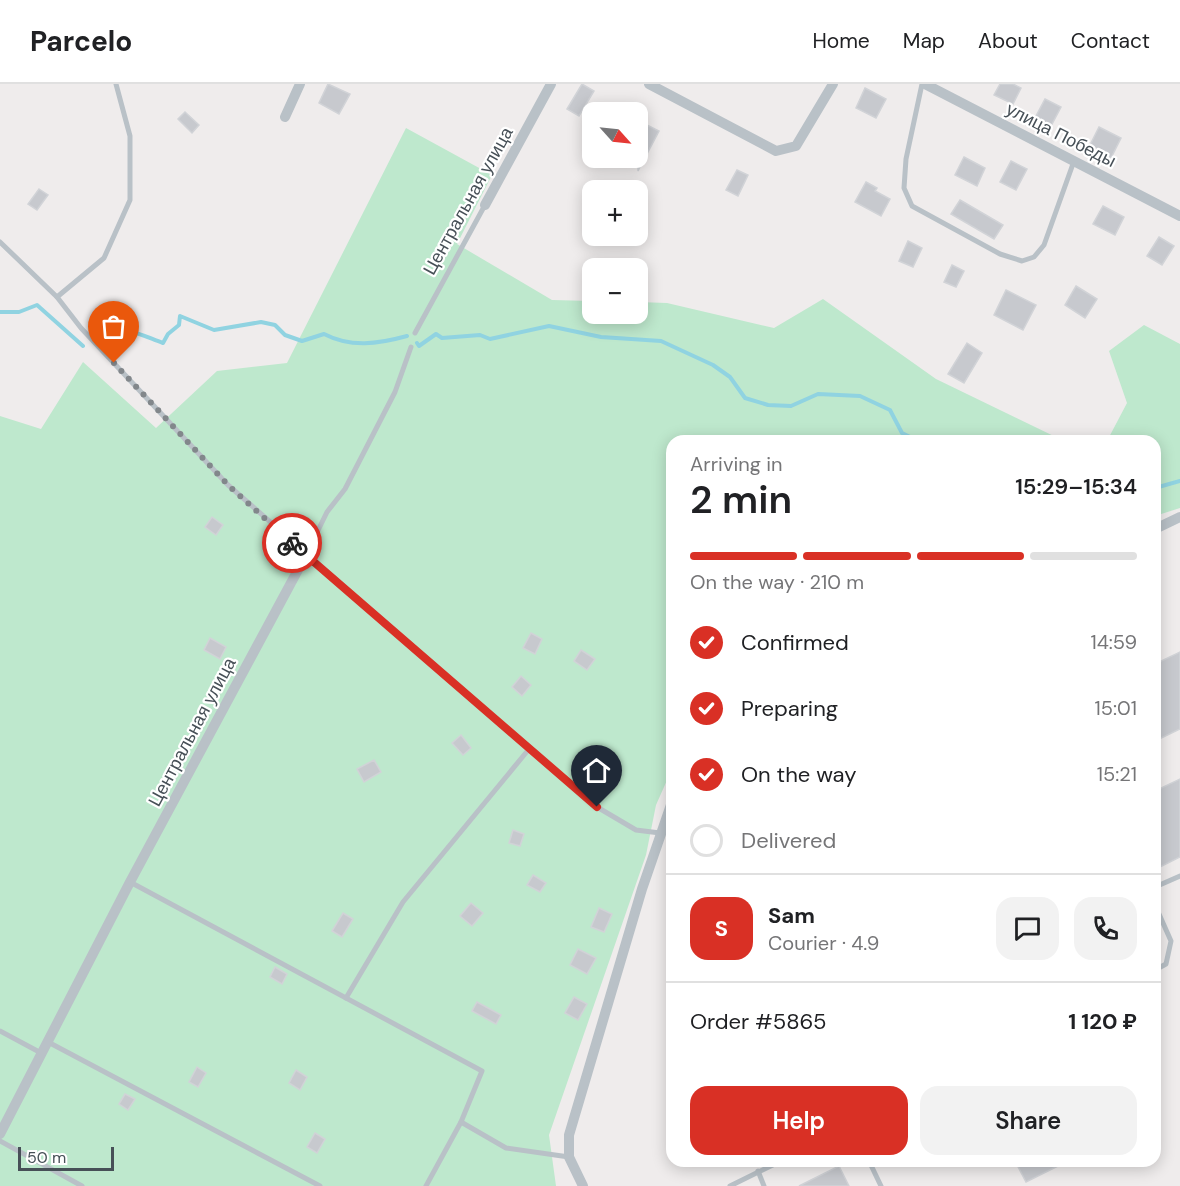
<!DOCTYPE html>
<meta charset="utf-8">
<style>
:root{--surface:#fff;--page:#f2f2f2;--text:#202124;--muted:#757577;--line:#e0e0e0;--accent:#d93025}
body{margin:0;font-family:"DM Sans",sans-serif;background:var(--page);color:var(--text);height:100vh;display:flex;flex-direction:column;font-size:22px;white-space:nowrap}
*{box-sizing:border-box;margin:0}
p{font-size:20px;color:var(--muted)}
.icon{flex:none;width:33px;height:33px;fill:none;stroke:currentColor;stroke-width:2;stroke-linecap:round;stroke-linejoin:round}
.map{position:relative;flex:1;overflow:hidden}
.side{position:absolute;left:666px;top:351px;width:495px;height:732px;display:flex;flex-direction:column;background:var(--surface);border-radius:18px;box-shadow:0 3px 15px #0003}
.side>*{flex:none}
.needle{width:39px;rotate:117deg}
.buttons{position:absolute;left:582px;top:18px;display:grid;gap:12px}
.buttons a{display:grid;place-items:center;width:66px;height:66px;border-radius:12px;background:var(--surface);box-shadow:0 3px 15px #0003;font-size:30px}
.scale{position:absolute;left:18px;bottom:15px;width:96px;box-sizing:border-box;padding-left:6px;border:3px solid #475057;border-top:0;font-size:16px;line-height:21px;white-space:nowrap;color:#475057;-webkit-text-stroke:4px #fff;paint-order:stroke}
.pin{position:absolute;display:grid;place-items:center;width:51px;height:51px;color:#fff;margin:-62px -26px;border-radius:50% 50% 50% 0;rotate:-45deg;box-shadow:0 0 6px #0007}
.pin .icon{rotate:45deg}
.courier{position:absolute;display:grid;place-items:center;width:60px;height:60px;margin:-30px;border:4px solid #d93025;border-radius:50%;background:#fff;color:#222;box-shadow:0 2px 8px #0007}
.head em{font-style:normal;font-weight:600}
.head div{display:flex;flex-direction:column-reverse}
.head{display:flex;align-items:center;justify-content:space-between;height:102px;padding:0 24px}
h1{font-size:39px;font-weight:600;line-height:45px}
.bar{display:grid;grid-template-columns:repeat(4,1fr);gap:9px 6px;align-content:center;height:72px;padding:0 24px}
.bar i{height:8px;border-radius:4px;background:var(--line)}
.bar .current{background:var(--accent)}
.bar p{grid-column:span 4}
.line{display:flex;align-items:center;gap:15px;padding:0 24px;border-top:2px solid var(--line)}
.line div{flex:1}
.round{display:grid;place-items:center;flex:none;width:63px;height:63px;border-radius:18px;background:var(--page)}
ol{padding:0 24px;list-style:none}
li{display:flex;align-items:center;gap:18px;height:66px}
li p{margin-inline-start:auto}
li .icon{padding:6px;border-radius:50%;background:var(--accent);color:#fff;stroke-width:4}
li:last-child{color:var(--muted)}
li i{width:33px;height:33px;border:3px solid var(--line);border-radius:50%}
.cta{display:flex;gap:12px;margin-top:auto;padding:12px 24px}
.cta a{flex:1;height:69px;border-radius:18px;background:var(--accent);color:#fff;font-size:24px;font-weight:600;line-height:69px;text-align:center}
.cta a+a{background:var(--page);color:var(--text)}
header{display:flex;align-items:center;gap:36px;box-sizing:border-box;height:84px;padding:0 30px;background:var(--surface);border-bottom:2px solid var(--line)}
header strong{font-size:28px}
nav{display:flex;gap:33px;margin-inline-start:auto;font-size:21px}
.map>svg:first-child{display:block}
.green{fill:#bee8cd}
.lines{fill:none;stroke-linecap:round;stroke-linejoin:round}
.stream{stroke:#90d3e1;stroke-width:4}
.building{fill:#c7c9ce;stroke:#d1d3d7;stroke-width:1.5}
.service{stroke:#b9c1c7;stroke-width:5}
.minor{stroke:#b9c1c7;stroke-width:10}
.done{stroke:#82878b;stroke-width:6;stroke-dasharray:0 10.8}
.route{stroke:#d93025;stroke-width:8}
.labels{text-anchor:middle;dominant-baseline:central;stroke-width:4.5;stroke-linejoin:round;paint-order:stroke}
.street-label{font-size:18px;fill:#475057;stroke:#fff}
</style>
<header>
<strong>Parcelo</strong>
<nav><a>Home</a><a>Map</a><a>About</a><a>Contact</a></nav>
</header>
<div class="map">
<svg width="1180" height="1102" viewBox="0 0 1180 1102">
<rect width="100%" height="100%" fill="#efecec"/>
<g class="green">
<polygon points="406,44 492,91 457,160 552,216 592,217 592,230 638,230 638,218 667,219 774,244 823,215 936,295 1064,357 672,357 672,685 656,721 646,771 549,1051 556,1102 0,1102 0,332 41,345 83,278 156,344 217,287 287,279"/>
<polygon points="1144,241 1180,260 1180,424 1155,432 1155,357 1107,357 1127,319 1109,267"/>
</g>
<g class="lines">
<g class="stream">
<polyline points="0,228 19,228 37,221 83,262"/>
<path d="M102 251C122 239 143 252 163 259L168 250 179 241 180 232 214 246 261 238 275 241 285 251 302 257 324 250C351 264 378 260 407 252"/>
<polyline points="417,259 419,262 436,250 442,254 480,251 490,255 549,242 601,253 661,257 713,281 730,293 745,314 768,321 791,322 818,310 860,312 890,326 902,349 918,357"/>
<polyline points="920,357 929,353 952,357"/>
<polyline points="1155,404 1180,397"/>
</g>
</g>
<g class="building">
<polygon points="328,0 350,10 339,30 319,19"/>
<polygon points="582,0 594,7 579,32 567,25"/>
<polygon points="1000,0 1013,0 1021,4 1013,20 994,11"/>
<polygon points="865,4 886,15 876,34 856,24"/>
<polygon points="1045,15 1061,23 1051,42 1035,34"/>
<polygon points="185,28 199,41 192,49 178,35"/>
<polygon points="643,39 659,47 638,87 638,49"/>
<polygon points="1099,43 1121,54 1111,74 1089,63"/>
<polygon points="964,73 985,84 977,102 955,91"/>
<polygon points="1011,77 1027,85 1016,106 1000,98"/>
<polygon points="737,86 748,91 738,112 726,106"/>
<polygon points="866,98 877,104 875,107 890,115 881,132 855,118"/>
<polygon points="39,105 48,111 37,126 28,120"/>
<polygon points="960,116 1003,141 994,155 951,130"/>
<polygon points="1103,122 1124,133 1115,151 1093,140"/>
<polygon points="1159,153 1174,162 1162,181 1147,172"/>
<polygon points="908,157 922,164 913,183 899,177"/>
<polygon points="952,181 964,187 956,203 944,198"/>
<polygon points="1076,202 1097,215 1085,234 1065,221"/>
<polygon points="1006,206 1036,221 1023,246 994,231"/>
<polygon points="967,259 982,269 964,299 948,290"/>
<polygon points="212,433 223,441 216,451 205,443"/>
<polygon points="531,549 542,555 535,570 523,564"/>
<polygon points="210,554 226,563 220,575 204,566"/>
<polygon points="581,566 595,575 587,586 574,577"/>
<polygon points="1180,568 1180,645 1155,657 1155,580"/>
<polygon points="521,592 531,601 522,612 512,603"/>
<polygon points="461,651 471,664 463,671 452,659"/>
<polygon points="599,669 610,678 601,688 590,678"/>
<polygon points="374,676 381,688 364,698 357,685"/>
<polygon points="1180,695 1180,773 1160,783 1155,772 1155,707"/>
<polygon points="513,746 524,750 520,762 509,759"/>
<polygon points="533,791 546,799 540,808 527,801"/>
<polygon points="471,819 483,829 472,842 460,832"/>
<polygon points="599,824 612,830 604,848 591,843"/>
<polygon points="343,829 353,835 342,853 332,847"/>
<polygon points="578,865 596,874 587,890 570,881"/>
<polygon points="275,883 287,890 282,900 270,893"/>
<polygon points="574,913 587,920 578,936 565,929"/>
<polygon points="477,918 501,931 496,940 472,927"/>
<polygon points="197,983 206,989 198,1003 189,998"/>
<polygon points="296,986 307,993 300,1006 289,999"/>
<polygon points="125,1010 135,1015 128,1026 119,1020"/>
<polygon points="315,1049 325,1055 317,1069 307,1063"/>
<polygon points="1015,1077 1068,1077 1026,1098"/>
<polygon points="839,1082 849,1102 799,1102"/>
</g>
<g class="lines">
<g class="service">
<polyline points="922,0 906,75 904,104 912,122 1000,170 1022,177 1034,173 1044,161 1074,77"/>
<polyline points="0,158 57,213 81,244 228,401 597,723 636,746 660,749"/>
<polyline points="57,213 104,174 130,116 130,52 116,0"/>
<polyline points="415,249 485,121"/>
<polyline points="306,471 327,428 345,405 395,308 411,263"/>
<polyline points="130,798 482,987 461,1038 426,1102"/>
<polyline points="1155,803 1180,792"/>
<polyline points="1155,821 1171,857 1166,880 1155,886"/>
<polyline points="346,914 403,818 529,665"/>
<polyline points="0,947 43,970"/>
<polyline points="48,958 320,1102"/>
<polyline points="461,1038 506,1064 569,1073"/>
<polyline points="0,1057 82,1102"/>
<polyline points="869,1077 881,1102"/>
<polyline points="758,1087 764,1102"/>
<polyline points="730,1102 781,1077"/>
</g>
<g class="minor">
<polyline points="649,0 776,67 796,62 833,0"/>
<polyline points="925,0 1180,132"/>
<polyline points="285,33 300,0"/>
<polyline points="485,121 551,0"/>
<polyline points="1155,445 1180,433"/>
<polyline points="0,1050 130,798 306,471"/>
<polyline points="583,1102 569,1073 569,1051 642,805 672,718"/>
</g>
</g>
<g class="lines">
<polyline class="done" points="114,279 228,401 292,459"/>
<polyline class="route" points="292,459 597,723"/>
</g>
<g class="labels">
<g class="street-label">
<text transform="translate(1061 51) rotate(27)">улица Победы</text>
<text transform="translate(468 117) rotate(-61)">Центральная улица</text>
<text transform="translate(192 648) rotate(-62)">Центральная улица</text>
</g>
</g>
</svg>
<div class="buttons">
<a><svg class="needle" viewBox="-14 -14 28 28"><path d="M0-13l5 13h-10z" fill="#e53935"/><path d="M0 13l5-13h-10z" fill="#757577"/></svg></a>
<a>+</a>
<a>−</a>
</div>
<div class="scale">50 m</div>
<div class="pin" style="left:114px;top:279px;background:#ea580c"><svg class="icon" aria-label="bag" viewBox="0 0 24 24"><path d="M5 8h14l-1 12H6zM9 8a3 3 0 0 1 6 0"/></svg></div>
<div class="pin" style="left:597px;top:723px;background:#1f2937"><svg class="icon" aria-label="home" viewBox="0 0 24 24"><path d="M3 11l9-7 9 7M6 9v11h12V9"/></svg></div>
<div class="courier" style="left:292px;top:459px"><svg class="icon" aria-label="bike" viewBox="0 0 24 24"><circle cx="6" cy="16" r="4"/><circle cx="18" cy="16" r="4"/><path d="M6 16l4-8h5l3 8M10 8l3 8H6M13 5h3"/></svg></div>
<section class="side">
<div class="head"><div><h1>2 min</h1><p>Arriving in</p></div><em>15:29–15:34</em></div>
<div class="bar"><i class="current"></i><i class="current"></i><i class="current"></i><i></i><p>On the way · 210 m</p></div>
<ol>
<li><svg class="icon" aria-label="check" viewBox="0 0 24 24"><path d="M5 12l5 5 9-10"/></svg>Confirmed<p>14:59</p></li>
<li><svg class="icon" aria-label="check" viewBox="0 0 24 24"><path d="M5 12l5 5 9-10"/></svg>Preparing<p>15:01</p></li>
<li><svg class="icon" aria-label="check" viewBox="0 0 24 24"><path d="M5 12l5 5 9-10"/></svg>On the way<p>15:21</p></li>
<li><i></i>Delivered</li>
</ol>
<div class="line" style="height:108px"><b class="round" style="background:var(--accent);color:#fff">S</b><div><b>Sam</b><p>Courier · 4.9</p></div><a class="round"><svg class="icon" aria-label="chat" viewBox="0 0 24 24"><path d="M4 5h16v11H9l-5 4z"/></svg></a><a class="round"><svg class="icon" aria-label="phone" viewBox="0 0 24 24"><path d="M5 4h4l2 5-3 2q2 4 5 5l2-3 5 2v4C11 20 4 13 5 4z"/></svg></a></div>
<div class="line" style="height:78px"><div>Order #5865</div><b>1 120 ₽</b></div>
<div class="cta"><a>Help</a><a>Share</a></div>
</section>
</div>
